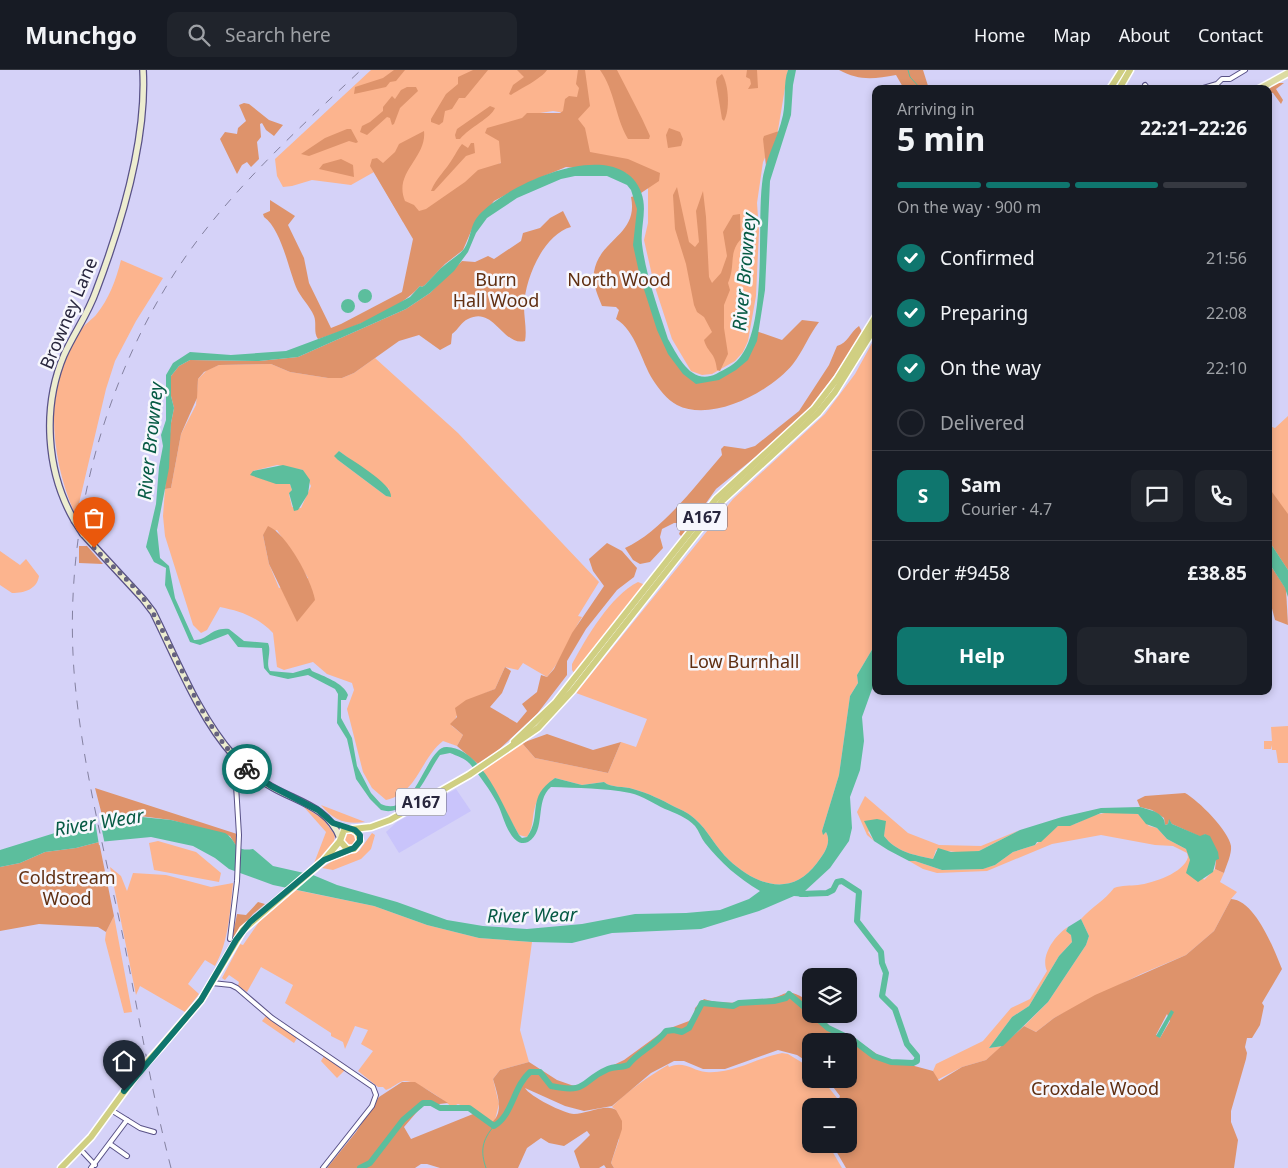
<!DOCTYPE html>
<meta charset="utf-8">
<style>
:root{--surface:#171b24;--page:#20242c;--text:#f1f3f6;--muted:#9ea1a6;--line:#363941;--accent:#0f766e}
body{margin:0;font-family:"Noto Sans",sans-serif;background:var(--page);color:var(--text);height:100vh;display:flex;flex-direction:column;font-size:19px;white-space:nowrap}
*{box-sizing:border-box;margin:0}
p{font-size:16px;color:var(--muted)}
.icon{flex:none;width:28px;height:28px;fill:none;stroke:currentColor;stroke-width:2;stroke-linecap:round;stroke-linejoin:round}
.map{position:relative;flex:1;overflow:hidden}
.details{position:absolute;left:872px;top:15px;width:400px;height:610px;display:flex;flex-direction:column;background:var(--surface);border-radius:10px;box-shadow:0 2px 8px #0003}
.details>*{flex:none}
.fabs{position:absolute;left:802px;top:898px;display:grid;gap:10px}
.fabs a{display:grid;place-items:center;width:55px;height:55px;border-radius:10px;background:var(--surface);box-shadow:0 2px 8px #0003;font-size:25px}
.pin{position:absolute;display:grid;place-items:center;width:42px;height:42px;color:#fff;margin:-51px -21px;border-radius:50% 50% 50% 0;rotate:-45deg;box-shadow:0 0 5px #0007}
.pin .icon{rotate:45deg}
.courier{position:absolute;display:grid;place-items:center;width:50px;height:50px;margin:-25px;border:4px solid #0f766e;border-radius:50%;background:#fff;color:#222;box-shadow:0 1px 6px #0007}
.headline em{font-style:normal;font-weight:700}
.headline div{display:flex;flex-direction:column-reverse}
.headline{display:flex;align-items:center;justify-content:space-between;height:85px;padding:0 25px}
h1{font-size:32px;font-weight:700;line-height:38px}
.bar{display:grid;grid-template-columns:repeat(4,1fr);gap:8px 5px;align-content:center;height:60px;padding:0 25px}
.bar i{height:6px;border-radius:4px;background:var(--line)}
.bar .on{background:var(--accent)}
.bar p{grid-column:span 4}
.line{display:flex;align-items:center;gap:12px;padding:0 25px;border-top:1px solid var(--line)}
.line div{flex:1}
.round{display:grid;place-items:center;flex:none;width:52px;height:52px;border-radius:10px;background:var(--page)}
ol{padding:0 25px;list-style:none}
li{display:flex;align-items:center;gap:15px;height:55px}
li p{margin-inline-start:auto}
li .icon{padding:5px;border-radius:50%;background:var(--accent);color:#fff;stroke-width:4}
li:last-child{color:var(--muted)}
li i{width:28px;height:28px;border:2px solid var(--line);border-radius:50%}
.button{display:flex;gap:10px;margin-top:auto;padding:10px 25px}
.button a{flex:1;height:58px;border-radius:10px;background:var(--accent);color:#fff;font-size:20px;font-weight:700;line-height:58px;text-align:center}
.button a+a{background:var(--page);color:var(--text)}
header{display:flex;align-items:center;gap:30px;box-sizing:border-box;height:70px;padding:0 25px;background:var(--surface);border-bottom:1px solid var(--line)}
header strong{font-size:24px}
nav{display:flex;gap:28px;margin-inline-start:auto;font-size:18px}
.search{width:350px;height:45px;background:var(--page);display:flex;align-items:center;gap:12px;box-sizing:border-box;padding:0 18px;border-radius:10px;color:var(--muted);font-size:19px}
.map>svg:first-child{display:block}
.built{fill:#c9c4fb}
.green{fill:#fcb48e;fill-rule:evenodd}
.forest{fill:#de936b;fill-rule:evenodd}
.water{fill:#5cbe9d}
.pier{fill:#d5d2f8}
.lines{fill:none;stroke-linecap:round;stroke-linejoin:round}
.stream{stroke:#5cbe9d;stroke-width:1}
.river{stroke:#5cbe9d;stroke-width:6}
.minor-casing{stroke:#595287;stroke-width:6}
.secondary-casing{stroke:#595287;stroke-width:8}
.primary-casing{stroke:#fff;stroke-width:9}
.trunk-casing{stroke:#fff;stroke-width:9}
.minor{stroke:#fff;stroke-width:4}
.secondary{stroke:#ededd0;stroke-width:5.5}
.primary{stroke:#dcdba1;stroke-width:6}
.trunk{stroke:#d0cf82;stroke-width:6}
.rail{stroke:#8481a0;stroke-width:1;stroke-dasharray:9 9;stroke-linecap:butt}
.secondary-bridge-casing{stroke:#595287;stroke-width:8;stroke-linecap:butt}
.trunk-bridge-casing{stroke:#fff;stroke-width:9;stroke-linecap:butt}
.secondary-bridge{stroke:#ededd0;stroke-width:5.5}
.trunk-bridge{stroke:#d0cf82;stroke-width:6}
.done{stroke:#65627e;stroke-width:5;stroke-dasharray:0 9}
.route{stroke:#0f766e;stroke-width:6}
.labels{text-anchor:middle;dominant-baseline:central;stroke-width:5;stroke-linejoin:round;paint-order:stroke}
.shield{fill:#f7f7fd;stroke:#666577;stroke-width:1}
.shield-label{font-size:16px;font-weight:bold;fill:#28263d}
.park-label{font-size:18px;fill:#602f12;stroke:#f7f7fd}
.street-label{font-size:18px;fill:#28263d;stroke:#f7f7fd}
.water-label{font-size:19px;font-style:italic;fill:#065a44;stroke:#f7f7fd}
</style>
<header>
<strong>Munchgo</strong>
<div class="search"><svg class="icon" aria-label="search" viewBox="0 0 24 24"><circle cx="10" cy="10" r="6"/><path d="M15 15l6 6"/></svg>Search here</div>
<nav><a>Home</a><a>Map</a><a>About</a><a>Contact</a></nav>
</header>
<div class="map">
<svg width="1288" height="1098" viewBox="0 0 1288 1098">
<rect width="100%" height="100%" fill="#d5d2f8"/>
<polygon class="built" points="456,719 471,741 399,783 386,762 397,752"/>
<g class="green">
<polygon points="371,0 788,0 778,60 763,92 757,133 759,161 756,226 748,271 743,282 735,291 712,304 702,305 691,301 672,269 654,214 644,170 648,153 648,117 589,84 576,45 553,41 540,43 501,70 502,92 422,143 403,152 374,102 351,115 312,110 292,116 283,117 277,106 275,89"/>
<path d="M121 190 163 208 136 251 115 291 106 319 76 446C51 393 41 311 80 261 84 255 91 250 96 245 109 229 116 210 121 190Z"/>
<path d="M876 266V573L857 605 858 613 850 626 839 705 822 761 824 764 826 762C832 773 824 784 817 793 791 828 756 815 729 790 716 778 708 760 695 749 690 744 682 740 675 737 662 730 648 723 633 719 624 716 611 718 604 712L582 715 555 708C545 715 537 727 534 741 532 751 533 758 527 767L519 765 482 700 522 673 535 688 608 703 621 672 636 677 647 649 576 623 733 429 825 344 855 304Z"/>
<path d="M375 288 458 363 599 512 578 546 582 547C570 566 562 590 547 607L523 593 518 600 505 597 495 619 481 625 457 645 452 656 463 665 457 676 443 671C420 689 418 723 386 730L372 718 363 702 347 639 354 620 352 613 327 604 313 592 284 600 277 597 273 563C258 547 240 541 220 537L207 560 201 563 193 555 165 466 163 446 165 419 171 418 181 364 196 335 198 309 207 300 219 295 271 294 290 302 328 308H342L354 303ZM339 381 389 419 386 426 338 390ZM277 395 303 400 311 416 301 438 292 437 289 424 292 420 290 414C276 409 264 415 253 401ZM277 460 308 508 279 518 269 494 263 465Z"/>
<polygon points="1288,346 1288,500 1269,471 1269,356 1275,358"/>
<path d="M0 481 20 495 26 489 39 506C37 519 25 523 12 523L0 515Z"/>
<path d="M638 512 643 514V518L574 603 572 600V594C586 568 611 525 638 512Z"/>
<polygon points="1288,656 1288,693 1278,693 1276,680 1272,680 1272,675 1271,679 1264,679 1264,671 1272,671 1271,657"/>
<path d="M865 726 908 763 939 775 981 776 1020 760 979 781 966 783 936 780 933 789C914 785 896 782 884 766L885 751 868 762 874 771 867 765 857 742Z"/>
<path d="M321 735 365 752C346 755 333 750 321 735Z"/>
<polygon points="303,736 323,749 335,765 334,772 313,796 326,762"/>
<path d="M1110 742 1138 744 1149 756 1157 758 1167 769 1186 779 1204 810 1215 799 1224 803 1220 812 1237 822 1231 829 1214 861 1186 885 1141 904 1054 948 1036 962 1024 956 1048 932 1086 875 1089 866 1081 849C1092 837 1105 830 1114 818 1122 815 1130 816 1138 815 1153 813 1184 803 1188 787L1187 783 1173 776 1155 775 1101 765 1052 774 987 801 937 803 923 799 909 791H915L942 800 982 799 995 795 1013 782 1035 775 1058 756 1075 754 1094 745Z"/>
<polygon points="346,762 354,762 358,768 355,776 349,777 343,771"/>
<polygon points="372,763 375,765 371,779 361,789 333,800 322,798 334,790 359,781"/>
<polygon points="158,771 196,782 221,803 219,812 154,800 149,773"/>
<path d="M110 797 121 806 127 821 133 803 166 805 211 817 233 813C230 841 229 871 215 896L205 890 188 914 199 924 185 942 140 916 136 925Z"/>
<path d="M296 820 374 836 427 855 479 868 532 872 520 960 529 992 500 1000 493 1009 499 1034 495 1050 491 1053 478 1042 458 1034 452 1037C443 1029 415 1010 404 1011 398 1012 392 1018 386 1020L383 1017H378L358 1001 373 981 361 974 368 960 355 956 345 979 343 972 331 966V963L285 933 293 915 261 897 247 922 238 916 239 912 229 905 225 910 222 908 240 874 243 875 259 852Z"/>
<polygon points="114,846 132,942 124,943 105,870 106,862"/>
<path d="M1068 857 1066 861 1071 864 1072 872 1059 886 1029 936 1012 947 989 978 1003 976 986 990 962 997 937 1010 933 1001 936 994 983 971 1011 938 1030 929 1047 901C1040 886 1055 865 1068 857Z"/>
<polygon points="266,946 297,968 294,973 262,951"/>
<path d="M782 983 788 984 811 998V1009H822L837 1028 833 1036H811V1074H828L842 1098H614L611 1093 619 1070 616 1040 612 1037C628 1020 648 1007 668 995L669 997C684 990 693 1001 706 1002 734 1004 756 988 782 983Z"/>
<polygon points="324,986 345,1000 337,1008 321,991"/>
</g>
<g class="forest">
<polygon points="394,0 405,0 396,11 390,12 386,17 354,24 355,17 383,8"/>
<polygon points="473,0 488,0 465,28 459,28 452,39 445,41 443,52 439,55 431,52 431,49 446,24 458,14 458,7"/>
<path d="M517 0H547C541 9 520 19 511 25L509 24 513 15 524 7Z"/>
<path d="M578 0H585L590 36 578 49 585 58 590 82 628 89 660 103 659 111 641 123 626 103 566 97 532 111 494 131 472 159 463 180 445 194 425 215 422 217 420 216C400 240 348 260 318 269 313 262 317 254 314 246 310 236 300 227 296 217 288 197 281 159 264 147L263 144 270 141V130L295 146 288 155 304 188 309 213 331 258 341 254 402 222 413 169 370 96 372 89 377 88 383 93 395 82 399 74 424 61C427 88 393 102 405 131L414 135 419 141 426 139 465 112 478 100 501 93 499 71 485 63 487 58 522 48 527 43H560L563 41 565 29 569 26 577 27 579 18 576 14Z"/>
<path d="M600 0H617C628 22 640 43 650 66L649 69H628C615 47 615 21 600 0Z"/>
<polygon points="747,0 757,0 758,18 748,19 751,14 750,9 746,7"/>
<path d="M839 0H923L929 19H904L896 5C874 9 859 11 839 0Z"/>
<path d="M722 4C729 15 730 40 724 51L722 49 716 12 717 8Z"/>
<polygon points="1276,13 1284,13 1276,19 1283,30 1281,34 1273,23 1269,22 1270,16"/>
<polygon points="407,17 416,17 418,21 400,38 394,54 392,55 390,48 387,47 367,65 360,62 362,56 370,52 383,41 383,37 392,26 395,29 401,20"/>
<polygon points="244,33 249,34 269,50 283,55 274,66 266,60 262,53 260,54 261,67 257,72 259,89 251,97 247,92 242,95 237,104 220,69 225,62 237,64 238,58 246,51 239,35"/>
<path d="M490 36 495 38C491 48 470 57 460 69H456L455 65 457 59Z"/>
<polygon points="669,58 680,62 683,69 681,76 668,78 666,65"/>
<polygon points="347,59 351,59 358,72 356,73 349,71 309,86 301,84 325,68"/>
<polygon points="779,61 766,96 763,69 764,66"/>
<path d="M471 73H474L475 83 466 86 434 121H431C436 108 446 100 453 88 456 83 458 79 462 74L468 78Z"/>
<polygon points="341,89 353,95 354,107 319,99 323,94"/>
<path d="M677 117 689 172 695 177 699 172 696 141 703 121 706 147 709 207 712 213 721 203 727 186 723 162 733 145 740 144 741 169C728 183 736 195 728 213L730 220 724 235V258L728 284 720 301 717 300C715 281 708 284 704 270L712 262 704 247 697 242 694 235 686 194 675 159 673 125Z"/>
<path d="M638 125 641 135 636 164 664 271 687 303 707 310 741 292 756 261 782 270 802 250 819 252C809 265 803 281 793 294 770 322 712 353 677 335 667 330 659 319 653 310 641 291 636 261 616 249L619 240 616 237 602 236C598 226 592 213 594 202 599 169 639 165 631 127Z"/>
<path d="M563 141 571 157C544 164 525 208 524 236 524 248 527 260 525 271 503 277 494 235 468 249 461 252 459 259 452 264L451 274 440 280 419 265 399 271 354 303 342 308H328L290 302 271 294 219 295 204 302 198 309 197 328 181 364 171 418 165 419 171 353 174 338 171 326V306L179 296 190 290 259 291 298 287 406 239 430 223 462 191 475 192 488 186 494 189 521 171 523 163 540 158 550 148Z"/>
<path d="M859 256 862 262 836 303 801 350 716 419 682 467 679 464 681 459 679 453H674L662 459 660 467 663 478 650 492 640 494 633 490 625 478C661 462 696 415 722 385L721 379 724 376 745 379 755 376 799 341 829 295 837 276C848 273 850 262 859 256Z"/>
<polygon points="1269,418 1288,444 1288,500 1269,471"/>
<path d="M268 456C287 464 311 509 315 530L297 552 269 494 263 465Z"/>
<polygon points="607,473 622,481 637,498 634,507 617,520 586,559 567,591 567,605 537,644 493,685 478,694 457,676 463,665 450,654 457,647 455,638 466,630 495,619 505,597 511,601 502,623 490,637 517,653 527,641 522,634 537,622 541,605 547,607 554,599 572,563 604,516 593,501 589,489"/>
<polygon points="79,476 87,476 103,494 79,493"/>
<polygon points="1269,493 1286,519 1288,555 1275,550 1269,527"/>
<polygon points="547,664 593,680 621,672 608,703 535,688 522,673"/>
<polygon points="95,718 237,764 236,776 230,766 171,750 140,746 104,753"/>
<path d="M1185 723C1198 730 1229 761 1231 776 1232 784 1226 796 1224 803L1215 799 1216 790 1205 764 1201 767 1172 754 1169 750 1168 754 1165 755 1164 748 1152 740 1140 737 1137 730 1145 726Z"/>
<polygon points="99,772 114,846 106,862 98,857 39,854 0,861 0,797 20,793 45,782 76,778"/>
<path d="M1231 829C1255 830 1274 879 1282 899L1262 933 1264 936 1260 955 1252 968H1247L1245 977 1247 983 1246 989 1231 1041V1052L1238 1070 1234 1098H846L832 1074H849V1036H836L840 1026 827 1009H849V971H811V994L797 985 778 980 725 999H703L684 991H674L651 1003 612 1036 584 1041 565 1036 525 1018C529 1026 565 1044 574 1044 586 1044 606 1033 616 1040L622 1051V1059L611 1093 614 1098H606L604 1095 599 1098H580L574 1081 590 1065 587 1061 564 1076 549 1073 541 1068 527 1078 518 1098H440L427 1094H421L415 1098H327L356 1062 379 1027 402 1012H415L448 1033 422 1036 404 1057 411 1069 478 1042 491 1053C505 1043 497 1023 493 1009L500 1000 529 992 557 1010 574 1016 583 1014 601 1001 624 990 665 960 689 951 694 946 695 938 704 929C724 936 755 932 776 927 780 926 784 923 787 923 795 921 806 929 811 934V944H820L830 957 855 969 881 987 933 1001 939 1011 962 997 986 990 1024 956 1036 962 1054 948 1095 925 1186 885 1214 861ZM1167 944 1170 951 1160 968 1156 965Z"/>
<polygon points="258,832 265,834 253,844 232,869 237,844 246,845"/>
</g>
<g class="water">
<path d="M788 0H796L793 15 791 45 770 111 765 220 757 271 748 290 736 300 719 310 696 314 683 304 668 284 657 260 640 207 633 175 637 139 631 120 627 115 607 106H575L561 109 517 128 487 148 476 163 468 182 454 201 430 223 406 239 298 287 259 291 190 290 179 296 171 306V326L174 338 171 353 169 398 157 460 160 488 169 496 175 528 194 570C207 571 211 557 229 559L244 571 268 573C272 582 265 593 270 601L293 603 310 598 312 601C323 606 344 613 348 625L346 630H341V648L352 668 357 696 371 723 381 734C416 750 426 675 447 677 483 679 503 738 519 765L522 768 527 767C543 745 525 728 555 708L582 715 604 712C611 718 624 716 633 719 648 723 662 730 675 737 682 740 690 744 695 749 708 760 716 778 729 790 756 815 791 828 817 793 824 784 832 773 826 762L823 765 822 761 839 705 850 626 858 613 857 605 876 573V608L862 647 864 671 860 700 850 727 852 758 849 771 830 798 805 821 810 823 808 827 794 826 759 841 701 859 612 863 572 873 532 872 479 868 427 855 374 836 273 815 229 799 215 788 193 776 151 767 99 772 76 778 45 782 20 793 0 797V780L58 762 132 746 171 750 225 763C238 771 232 782 253 779L273 796 313 805 337 815 397 832 447 850 483 856 527 859 582 854 635 844 686 843 720 840 749 829 760 821C738 808 721 793 705 773 701 768 699 761 695 756 688 748 675 743 665 739 654 734 643 726 630 723 604 718 578 718 551 717 534 731 547 761 528 772 524 774 519 773 517 771 506 763 503 744 497 733 490 720 480 706 470 694 465 688 457 686 450 683L440 685C427 703 410 749 381 740L370 729 356 709 347 669 337 653 338 624 335 619 308 605 288 609 270 605 264 598 262 578 238 577 228 564 200 575 190 572 165 515 166 498 154 492 146 477 156 434 159 397 163 376 161 365 166 350V305L173 293 190 282 231 285 286 281 361 253 410 227 420 216 422 217 425 215C432 208 438 200 446 194 452 189 459 185 464 179 471 169 470 154 479 145 507 114 618 63 641 122 648 140 640 157 642 174 646 206 658 238 668 269 678 286 691 316 716 304 725 299 736 294 741 286 767 252 757 157 762 114 764 90 778 69 783 45 786 31 783 13 788 0Z"/>
<circle cx="365" cy="226" r="7"/>
<circle cx="348" cy="236" r="7"/>
<path d="M339 381C350 390 393 413 391 427L386 426 338 390 334 386Z"/>
<polygon points="283,395 303,400 310,410 308,424 298,440 294,441 289,423 292,420 290,414 276,414 250,405 253,401"/>
<polygon points="1269,471 1288,500 1288,527 1285,518 1269,493"/>
<path d="M1140 737C1149 740 1165 742 1165 755L1168 754 1169 749 1172 754 1200 766 1205 764 1210 766 1218 782 1219 789 1216 790 1213 802 1198 812 1186 803 1190 790 1186 779 1167 769 1157 758 1146 754 1138 744 1101 743 1070 756H1058L1041 772H1037L1035 775 1013 782 995 795 983 799 942 800 915 791H909L888 780 874 771 864 751 877 749 886 751 884 766C896 782 914 785 933 789L938 778 951 782 979 781 1020 760 1062 747 1101 738Z"/>
<polygon points="1081,849 1089,866 1086,875 1048,932 1003,976 989,978 1012,947 1029,936 1059,886 1072,872 1071,865 1066,861 1068,857"/>
<polygon points="1171,940 1174,942 1160,968 1156,966"/>
</g>
<polygon class="pier" points="95,751 100,751 105,775 99,775"/>
<g class="lines">
<g class="stream">
<polyline points="908,0 910,7 921,19"/>
<path d="M486 1098C480 1081 482 1070 494 1056"/>
</g>
<g class="river">
<polyline points="801,824 827,823 833,820 837,812 842,811 859,822 857,851 881,882 882,893 886,903 882,926 895,939 907,974 917,986 917,991 913,993 891,992 874,986 853,970 828,958 812,944"/>
<path d="M360 1098 370 1093 403 1050 423 1033H431L440 1038H469L494 1056C513 1045 513 1017 530 1002H540L551 1016C589 1024 580 1011 608 999 615 996 622 998 628 995 639 981 655 976 666 961L674 960 682 962 689 958 702 933 733 936 739 933 774 931 786 928 789 924 811 943"/>
</g>
<defs>
<g id="minor">
<polyline points="1145,15 1148,19"/>
<polyline points="1200,19 1217,14 1222,9 1230,9 1245,0"/>
<polyline points="230,869 237,811 239,765 236,715 245,698"/>
<polyline points="212,913 231,915 237,918 272,948 373,1017 376,1025 372,1036 323,1098"/>
<polyline points="111,1040 140,1058 154,1062"/>
<polyline points="110,1074 127,1086"/>
<polyline points="80,1079 95,1095"/>
<polyline points="91,1098 127,1050"/>
</g>
<g id="secondary">
<path d="M74 450C46 401 42 337 64 285 74 263 88 244 96 221 121 155 147 71 143 0"/>
<path d="M83 464 143 529 153 542C176 588 199 647 233 685 244 698 257 709 272 717 298 732 328 737 340 768"/>
</g>
<polyline id="primary" points="1259,19 1288,3"/>
<g id="trunk">
<polyline points="1110,19 1122,0"/>
<polyline points="1119,19 1130,0"/>
<polyline points="514,672 555,633 573,610 716,429 814,339 837,309 876,246"/>
<polyline points="352,759 358,763 360,771 354,779 347,779 340,771 344,760 371,757 390,750 469,705 538,658 573,620 722,431 818,343 835,322 876,256"/>
<polyline points="326,789 351,779"/>
<polyline points="160,978 201,930 243,860 324,790 340,771"/>
<polyline points="61,1098 91,1067 140,1000"/>
</g>
</defs>
<use href="#minor" class="minor-casing"/>
<use href="#secondary" class="secondary-casing"/>
<use href="#primary" class="primary-casing"/>
<use href="#trunk" class="trunk-casing"/>
<use href="#minor" class="minor"/>
<use href="#secondary" class="secondary"/>
<use href="#primary" class="primary"/>
<use href="#trunk" class="trunk"/>
<path class="rail" d="M171 1098C151 1020 138 940 122 862 103 776 81 689 74 601 64 463 100 320 174 204 224 126 294 63 361 0"/>
<defs>
<polyline id="secondary-bridge" points="74,450 83,464"/>
<polyline id="trunk-bridge" points="140,1000 160,978"/>
</defs>
<use href="#secondary-bridge" class="secondary-bridge-casing"/>
<use href="#trunk-bridge" class="trunk-bridge-casing"/>
<use href="#secondary-bridge" class="secondary-bridge"/>
<use href="#trunk-bridge" class="trunk-bridge"/>
</g>
<g class="lines">
<path class="done" d="M94 478C114 498 139 518 153 543 183 595 201 658 247 699"/>
<polyline class="route" points="124,1021 201,930 236,870 250,852 324,790 354,778 360,771 360,765 355,760 333,753 318,740 271,716 247,699"/>
</g>
<g class="labels">
<g class="shield">
<rect x="677" y="433.5" width="50" height="27" rx="4"/>
<rect x="396" y="718.5" width="50" height="27" rx="4"/>
</g>
<g class="shield-label">
<text x="702" y="447">A167</text>
<text x="421" y="732">A167</text>
</g>
<g class="park-label">
<text x="496" y="209">Burn<tspan x="496" dy="21">Hall Wood</tspan></text>
<text x="619" y="209">North Wood</text>
<text x="744" y="591">Low Burnhall</text>
<text x="67" y="807">Coldstream<tspan x="67" dy="21">Wood</tspan></text>
<text x="1095" y="1018">Croxdale Wood</text>
</g>
<g class="street-label">
<text transform="translate(68 243) rotate(-67)">Browney Lane</text>
</g>
<g class="water-label">
<text transform="translate(744 202) rotate(-85)">River Browney</text>
<text transform="translate(150 371) rotate(-84)">River Browney</text>
<text transform="translate(99 752) rotate(-9)">River Wear</text>
<text transform="translate(532 845) rotate(-1)">River Wear</text>
</g>
</g>
</svg>
<div class="fabs">
<a><svg class="icon" aria-label="layers" viewBox="0 0 24 24"><path d="M12 4l9 5-9 5-9-5zM3 14l9 5 9-5"/></svg></a>
<a>+</a>
<a>−</a>
</div>
<div class="pin" style="left:94px;top:478px;background:#ea580c"><svg class="icon" aria-label="bag" viewBox="0 0 24 24"><path d="M5 8h14l-1 12H6zM9 8a3 3 0 0 1 6 0"/></svg></div>
<div class="pin" style="left:124px;top:1021px;background:#1f2937"><svg class="icon" aria-label="home" viewBox="0 0 24 24"><path d="M3 11l9-7 9 7M6 9v11h12V9"/></svg></div>
<div class="courier" style="left:247px;top:699px"><svg class="icon" aria-label="bike" viewBox="0 0 24 24"><circle cx="6" cy="16" r="4"/><circle cx="18" cy="16" r="4"/><path d="M6 16l4-8h5l3 8M10 8l3 8H6M13 5h3"/></svg></div>
<section class="details">
<div class="headline"><div><h1>5 min</h1><p>Arriving in</p></div><em>22:21–22:26</em></div>
<div class="bar"><i class="on"></i><i class="on"></i><i class="on"></i><i></i><p>On the way · 900 m</p></div>
<ol>
<li><svg class="icon" aria-label="check" viewBox="0 0 24 24"><path d="M5 12l5 5 9-10"/></svg>Confirmed<p>21:56</p></li>
<li><svg class="icon" aria-label="check" viewBox="0 0 24 24"><path d="M5 12l5 5 9-10"/></svg>Preparing<p>22:08</p></li>
<li><svg class="icon" aria-label="check" viewBox="0 0 24 24"><path d="M5 12l5 5 9-10"/></svg>On the way<p>22:10</p></li>
<li><i></i>Delivered</li>
</ol>
<div class="line" style="height:90px"><b class="round" style="background:var(--accent);color:#fff">S</b><div><b>Sam</b><p>Courier · 4.7</p></div><a class="round"><svg class="icon" aria-label="chat" viewBox="0 0 24 24"><path d="M4 5h16v11H9l-5 4z"/></svg></a><a class="round"><svg class="icon" aria-label="phone" viewBox="0 0 24 24"><path d="M5 4h4l2 5-3 2q2 4 5 5l2-3 5 2v4C11 20 4 13 5 4z"/></svg></a></div>
<div class="line" style="height:65px"><div>Order #9458</div><b>£38.85</b></div>
<div class="button"><a>Help</a><a>Share</a></div>
</section>
</div>
